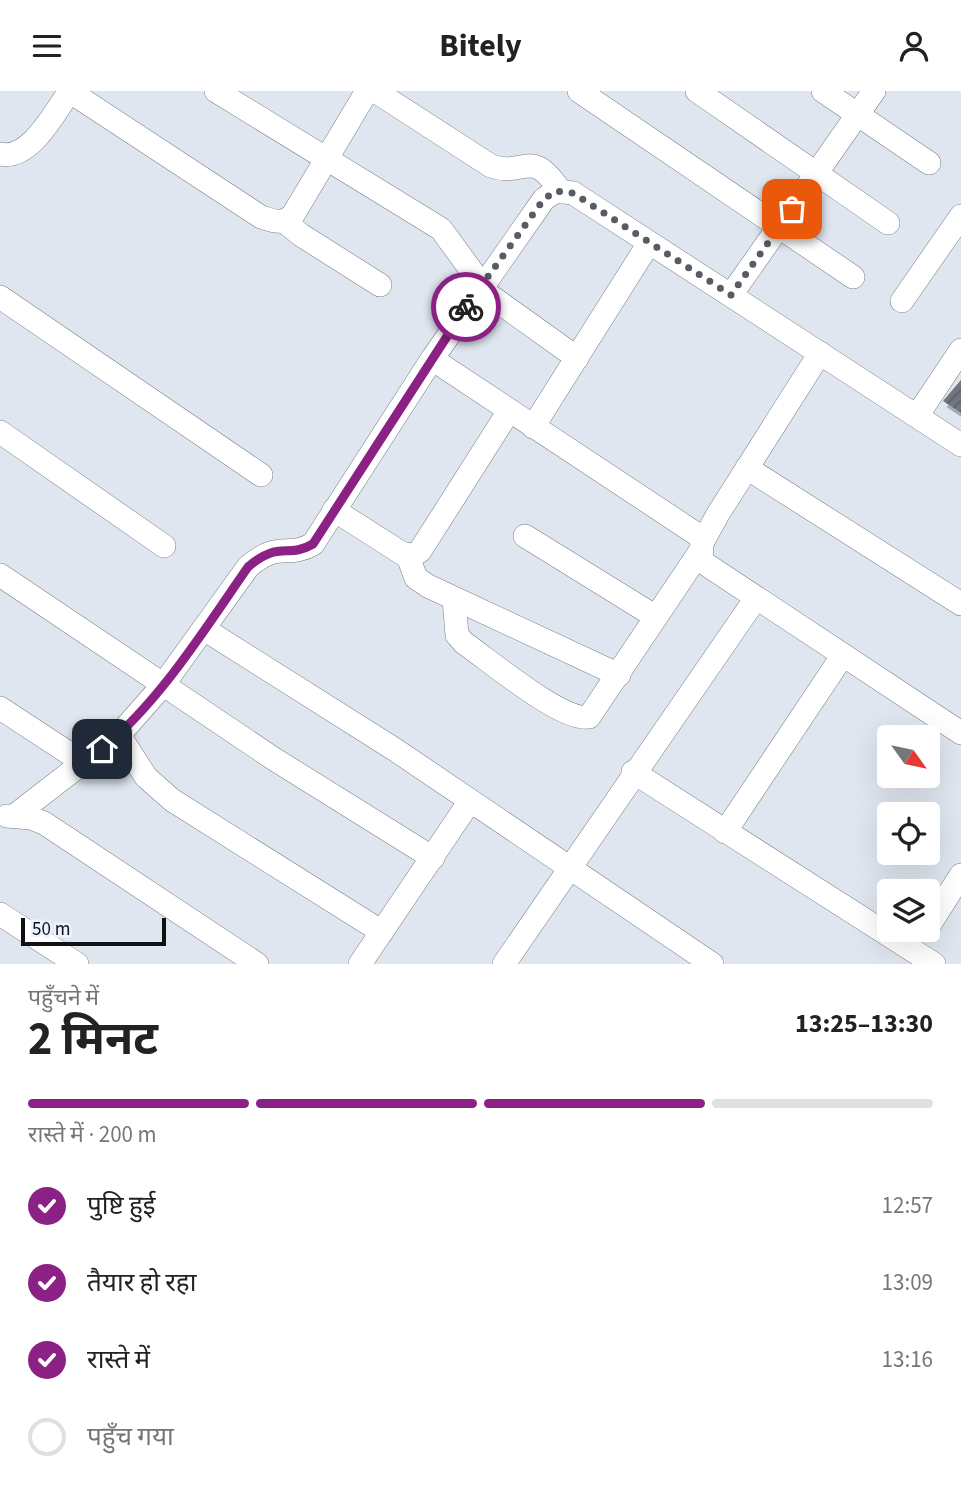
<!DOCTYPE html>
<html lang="hi">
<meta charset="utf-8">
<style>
:root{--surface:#fff;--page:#f6f6f6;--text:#222;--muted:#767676;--line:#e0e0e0;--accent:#8c2185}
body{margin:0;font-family:"Source Sans 3","Noto Sans Devanagari",sans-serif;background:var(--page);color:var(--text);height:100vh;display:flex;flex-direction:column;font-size:26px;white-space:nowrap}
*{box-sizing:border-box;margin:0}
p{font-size:23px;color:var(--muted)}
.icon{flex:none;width:38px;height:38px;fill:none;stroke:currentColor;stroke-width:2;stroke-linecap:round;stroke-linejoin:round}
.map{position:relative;height:873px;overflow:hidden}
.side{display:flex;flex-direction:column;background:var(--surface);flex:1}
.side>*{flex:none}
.needle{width:46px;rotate:123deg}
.controls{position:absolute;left:877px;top:634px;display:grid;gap:14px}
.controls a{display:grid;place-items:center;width:63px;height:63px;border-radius:7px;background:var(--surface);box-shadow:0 7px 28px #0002;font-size:35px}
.scale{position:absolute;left:21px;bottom:18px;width:145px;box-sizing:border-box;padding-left:7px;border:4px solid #0f1115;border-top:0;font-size:19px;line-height:24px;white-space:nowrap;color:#0f1115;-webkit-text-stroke:5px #edf3fe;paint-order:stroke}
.pin{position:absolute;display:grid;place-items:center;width:60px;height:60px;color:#fff;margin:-30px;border-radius:14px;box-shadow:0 4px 10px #0006}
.courier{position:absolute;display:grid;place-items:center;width:70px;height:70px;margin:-35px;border:5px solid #8c2185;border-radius:50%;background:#fff;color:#222;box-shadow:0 2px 9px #0007}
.summary em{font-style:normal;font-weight:700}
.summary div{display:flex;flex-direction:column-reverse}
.summary{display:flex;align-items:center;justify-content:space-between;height:119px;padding:0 28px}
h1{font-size:46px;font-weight:700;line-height:52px}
.bar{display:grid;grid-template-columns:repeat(4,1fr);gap:10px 7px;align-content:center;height:84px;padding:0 28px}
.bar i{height:9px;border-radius:5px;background:var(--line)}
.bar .active{background:var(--accent)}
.bar p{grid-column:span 4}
ol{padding:0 28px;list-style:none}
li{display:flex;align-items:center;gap:21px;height:77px}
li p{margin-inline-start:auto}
li .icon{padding:7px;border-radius:50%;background:var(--accent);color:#fff;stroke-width:4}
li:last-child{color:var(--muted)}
li i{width:38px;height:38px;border:4px solid var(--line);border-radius:50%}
header{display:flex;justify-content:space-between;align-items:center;height:91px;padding:0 28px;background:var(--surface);font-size:32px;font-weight:700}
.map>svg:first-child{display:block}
.building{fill:url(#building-hatch);filter:url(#shadow)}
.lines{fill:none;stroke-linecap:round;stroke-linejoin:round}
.minor-casing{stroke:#787e87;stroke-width:24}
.minor{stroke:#fff;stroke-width:23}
.done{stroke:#585c62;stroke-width:7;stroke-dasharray:0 12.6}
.route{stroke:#8c2185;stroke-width:9}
</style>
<header><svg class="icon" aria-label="menu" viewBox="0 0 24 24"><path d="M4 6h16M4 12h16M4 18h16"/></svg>Bitely<svg class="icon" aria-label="person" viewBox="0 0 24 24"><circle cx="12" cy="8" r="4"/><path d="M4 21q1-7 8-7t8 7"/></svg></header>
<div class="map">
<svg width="961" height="873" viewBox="0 0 961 873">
<defs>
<pattern id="building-hatch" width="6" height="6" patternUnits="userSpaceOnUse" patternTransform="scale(1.75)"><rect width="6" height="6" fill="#717680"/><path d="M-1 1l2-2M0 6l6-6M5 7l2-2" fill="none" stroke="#5b5f68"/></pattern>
<filter id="shadow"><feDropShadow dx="3.5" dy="6" stdDeviation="0" flood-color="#0004"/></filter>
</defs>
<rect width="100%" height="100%" fill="#e0e6f0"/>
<polygon class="building" points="961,289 961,322 943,310"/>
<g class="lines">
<defs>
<g id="minor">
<path d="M69 0 261 126C274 130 281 134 293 124L367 0"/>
<polyline points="216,0 441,138 489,204 577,267"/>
<path d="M375 0 491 75C526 87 530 54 561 101"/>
<polyline points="579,0 853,186"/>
<polyline points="697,0 888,132"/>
<polyline points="823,0 929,72"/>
<path d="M0 63C30 70 54 22 70 0"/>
<polyline points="285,131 301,144 380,194"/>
<polyline points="731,204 874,0"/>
<polyline points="0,206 261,384"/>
<polyline points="902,210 961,125"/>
<polyline points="820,262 718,423 702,452 701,470 961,642"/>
<polyline points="432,268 704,448"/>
<polyline points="917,325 961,259"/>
<polyline points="533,336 649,152"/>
<polyline points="0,341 164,455"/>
<polyline points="747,377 961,513"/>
<polyline points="334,419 403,463 413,464 420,460 509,320"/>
<polyline points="525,445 656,526"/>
<polyline points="407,463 416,487 428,495 619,584"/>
<polyline points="0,484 274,668 433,767"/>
<path d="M454 508 457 544 464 552C489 569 562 631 589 626L699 462"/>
<polyline points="204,538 394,658 712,873"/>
<polyline points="0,617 84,672"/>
<polyline points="119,644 146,686 172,709 382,841"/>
<polyline points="633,681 934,873"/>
<polyline points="7,725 31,727 44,732 257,873"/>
<path d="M14 725 119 644 163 594 248 476C279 449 287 468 313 453L432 268 544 108 556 100 573 102 961 354"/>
<polyline points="725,741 843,564"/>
<polyline points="0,823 77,873"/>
<polyline points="928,836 961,784"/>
<polyline points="360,873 470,710"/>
<polyline points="504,873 756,507"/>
</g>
</defs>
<use href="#minor" class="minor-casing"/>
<use href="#minor" class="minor"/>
</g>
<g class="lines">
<polyline class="done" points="466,216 544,108 556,100 573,102 731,204 792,118"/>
<path class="route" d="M102 658C161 609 204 539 248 476 279 449 287 468 313 453L466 216"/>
</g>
</svg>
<div class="controls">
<a><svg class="needle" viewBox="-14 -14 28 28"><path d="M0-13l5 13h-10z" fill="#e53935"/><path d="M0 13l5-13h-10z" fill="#767676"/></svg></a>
<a><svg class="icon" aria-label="locate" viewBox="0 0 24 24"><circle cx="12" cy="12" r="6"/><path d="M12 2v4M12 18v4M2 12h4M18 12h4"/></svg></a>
<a><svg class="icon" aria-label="layers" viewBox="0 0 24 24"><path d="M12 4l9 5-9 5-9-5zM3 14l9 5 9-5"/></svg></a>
</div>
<div class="scale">50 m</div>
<div class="pin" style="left:792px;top:118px;background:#ea580c"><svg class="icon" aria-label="bag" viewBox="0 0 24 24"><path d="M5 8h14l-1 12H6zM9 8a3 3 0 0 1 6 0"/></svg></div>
<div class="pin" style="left:102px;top:658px;background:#1f2937"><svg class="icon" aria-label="home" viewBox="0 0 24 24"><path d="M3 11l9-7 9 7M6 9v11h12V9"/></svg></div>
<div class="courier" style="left:466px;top:216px"><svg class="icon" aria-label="bike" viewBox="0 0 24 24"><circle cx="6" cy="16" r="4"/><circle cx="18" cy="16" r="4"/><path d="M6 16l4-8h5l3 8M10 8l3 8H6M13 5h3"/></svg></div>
</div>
<section class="side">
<div class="summary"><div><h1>2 मिनट</h1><p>पहुँचने में</p></div><em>13:25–13:30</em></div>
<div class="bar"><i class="active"></i><i class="active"></i><i class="active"></i><i></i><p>रास्ते में · 200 m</p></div>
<ol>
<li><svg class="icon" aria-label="check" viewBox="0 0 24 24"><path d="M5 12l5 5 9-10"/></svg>पुष्टि हुई<p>12:57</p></li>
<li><svg class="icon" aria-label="check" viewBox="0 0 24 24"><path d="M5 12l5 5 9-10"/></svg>तैयार हो रहा<p>13:09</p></li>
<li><svg class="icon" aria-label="check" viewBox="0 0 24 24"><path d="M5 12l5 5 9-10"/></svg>रास्ते में<p>13:16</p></li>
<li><i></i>पहुँच गया</li>
</ol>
</section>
